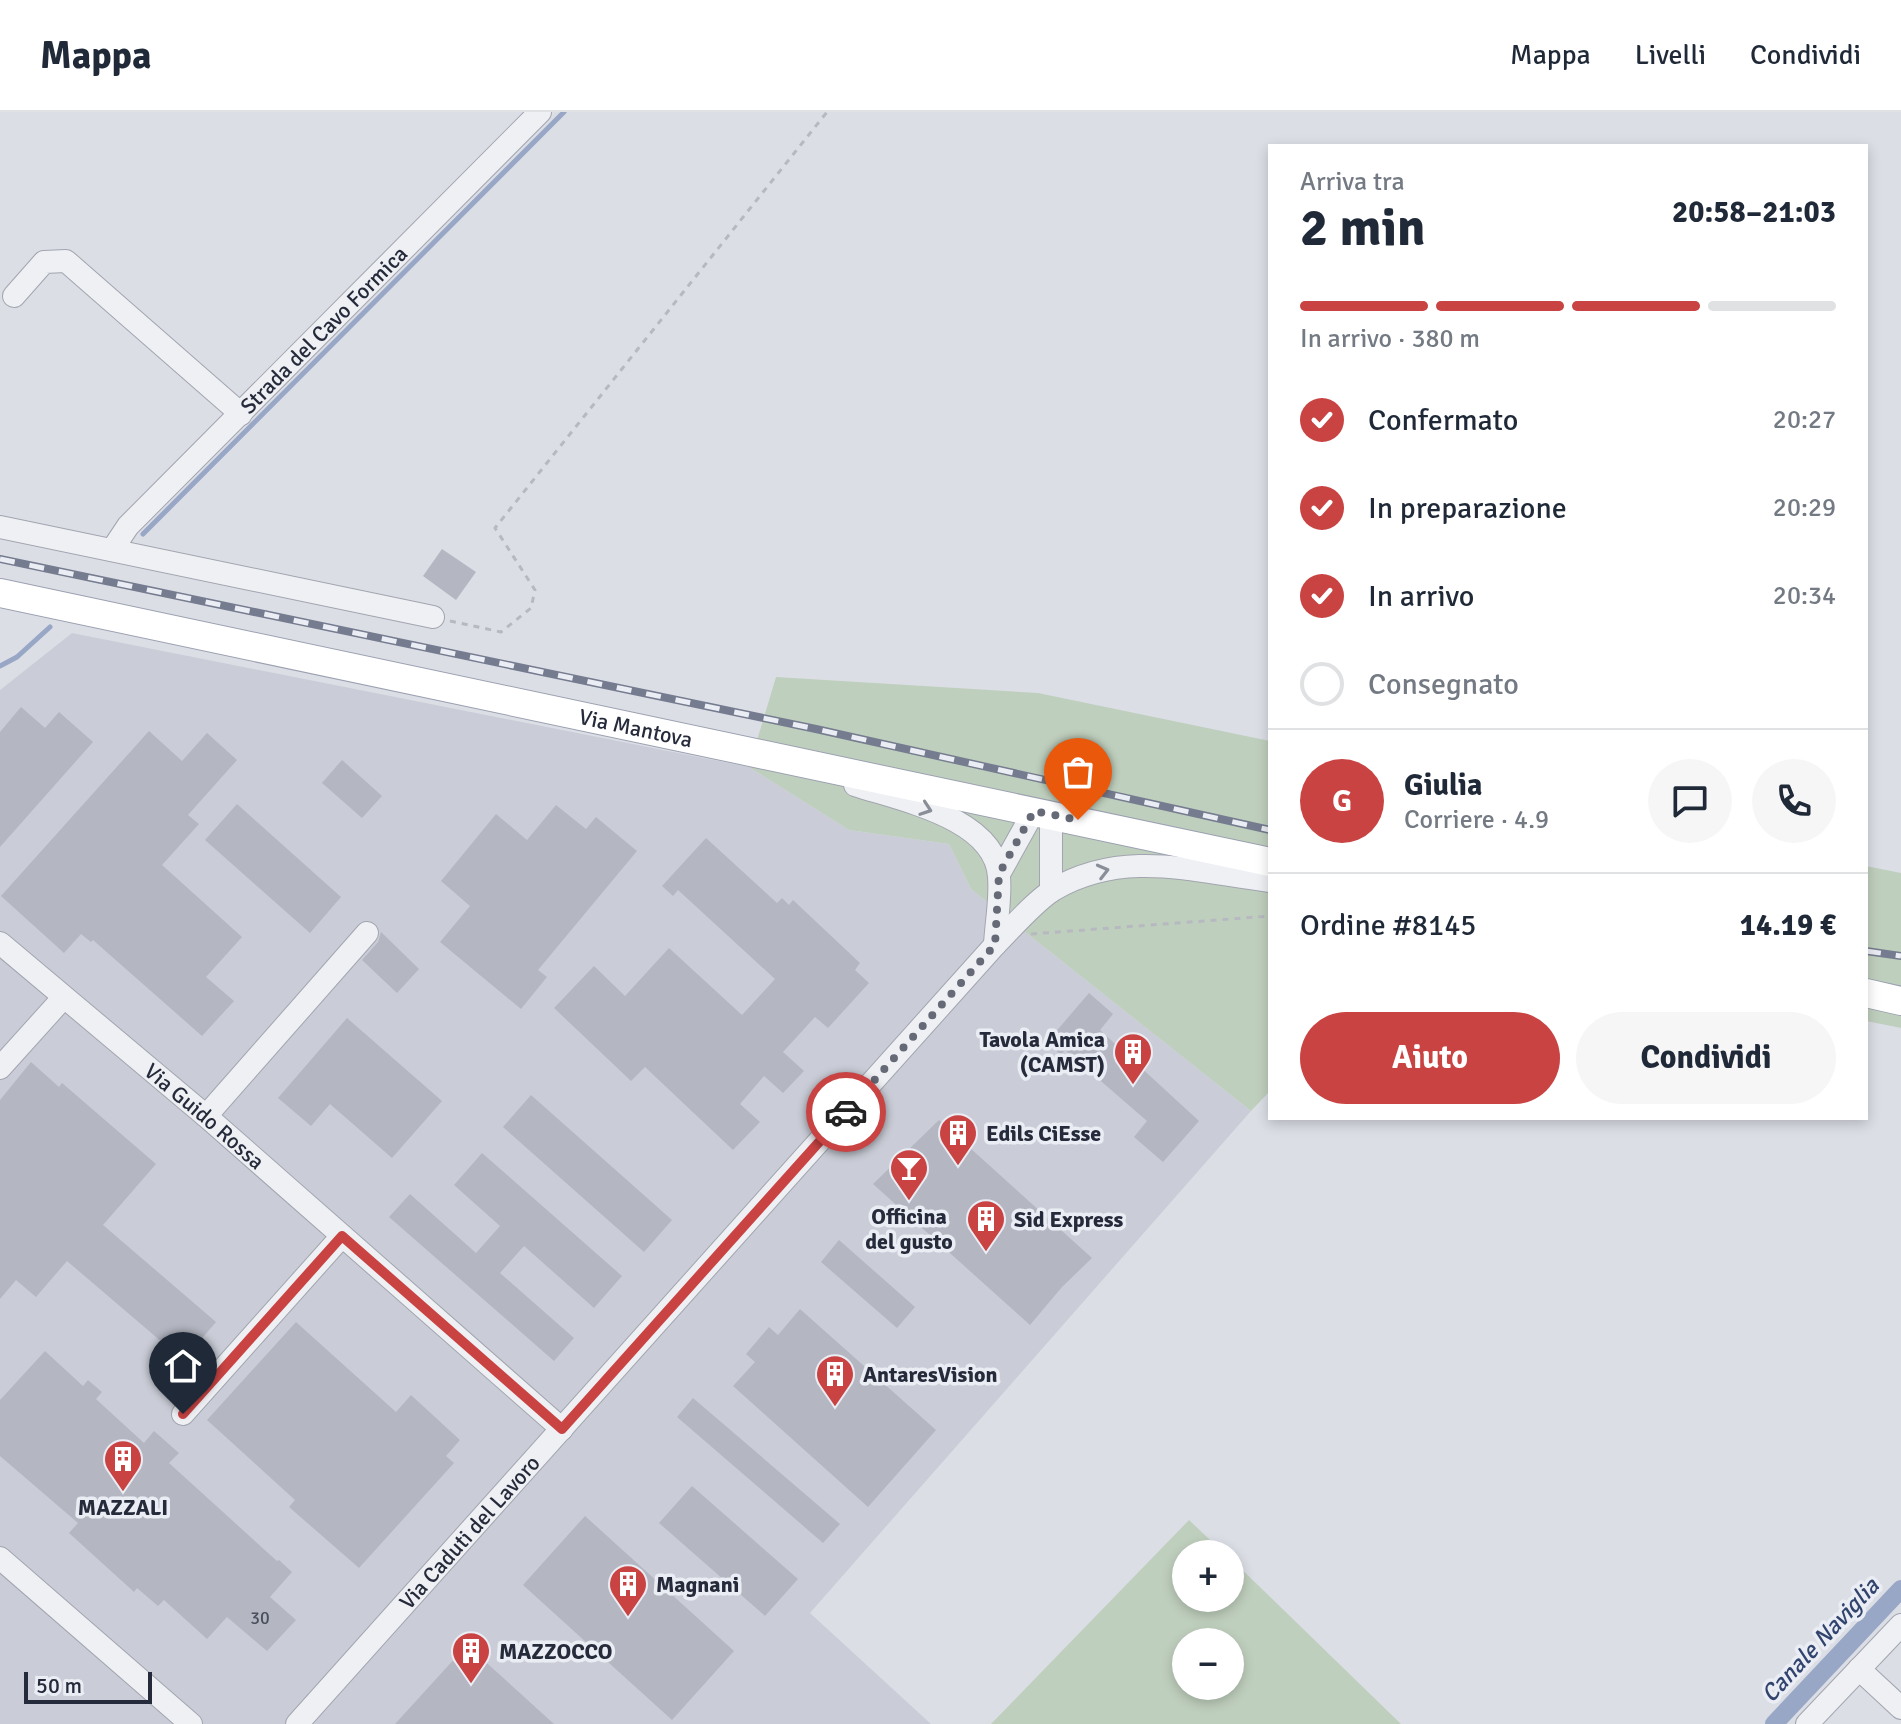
<!DOCTYPE html>
<html lang="it">
<meta charset="utf-8">
<style>
:root{--surface:#fff;--page:#f6f6f7;--text:#1f2937;--muted:#747a83;--line:#e0e1e3;--accent:#c94343}
body{margin:0;font-family:Signika,sans-serif;background:var(--page);color:var(--text);height:100vh;display:flex;flex-direction:column;font-size:30px;white-space:nowrap}
*{box-sizing:border-box;margin:0}
p{font-size:26px;color:var(--muted)}
.icon{flex:none;width:44px;height:44px;fill:none;stroke:currentColor;stroke-width:2;stroke-linecap:round;stroke-linejoin:round}
.map{position:relative;flex:1;overflow:hidden}
.sheet{position:absolute;left:1268px;top:32px;width:600px;height:976px;display:flex;flex-direction:column;background:var(--surface);border-radius:0px;box-shadow:0 4px 12px #0003}
.sheet>*{flex:none}
.controls{position:absolute;left:1172px;top:1428px;display:grid;gap:16px}
.controls a{display:grid;place-items:center;width:72px;height:72px;border-radius:50%;background:var(--surface);box-shadow:0 4px 12px #0003;font-size:40px}
.scale{position:absolute;left:24px;bottom:20px;width:128px;box-sizing:border-box;padding-left:8px;border:4px solid #262b3b;border-top:0;font-size:22px;line-height:28px;white-space:nowrap;color:#262b3b;-webkit-text-stroke:6px #ebedf4;paint-order:stroke}
.pin{position:absolute;display:grid;place-items:center;width:68px;height:68px;color:#fff;margin:-82px -34px;border-radius:50% 50% 50% 0;rotate:-45deg;box-shadow:0 0 8px #0007}
.pin .icon{rotate:45deg}
.courier{position:absolute;display:grid;place-items:center;width:80px;height:80px;margin:-40px;border:6px solid #c94343;border-radius:50%;background:#fff;color:#222;box-shadow:0 2px 10px #0007}
.head em{font-style:normal;font-weight:700}
.head div{display:flex;flex-direction:column-reverse}
.head{display:flex;align-items:center;justify-content:space-between;height:136px;padding:0 32px}
h1{font-size:52px;font-weight:700;line-height:60px}
.bar{display:grid;grid-template-columns:repeat(4,1fr);gap:12px 8px;align-content:center;height:96px;padding:0 32px}
.bar i{height:10px;border-radius:6px;background:var(--line)}
.bar .on{background:var(--accent)}
.bar p{grid-column:span 4}
.line{display:flex;align-items:center;gap:20px;padding:0 32px;border-top:2px solid var(--line)}
.line div{flex:1}
.round{display:grid;place-items:center;flex:none;width:84px;height:84px;border-radius:42px;background:var(--page)}
ol{padding:0 32px;list-style:none}
li{display:flex;align-items:center;gap:24px;height:88px}
li p{margin-inline-start:auto}
li .icon{padding:8px;border-radius:50%;background:var(--accent);color:#fff;stroke-width:4}
li:last-child{color:var(--muted)}
li i{width:44px;height:44px;border:4px solid var(--line);border-radius:50%}
.button{display:flex;gap:16px;margin-top:auto;padding:16px 32px}
.button a{flex:1;height:92px;border-radius:48px;background:var(--accent);color:#fff;font-size:32px;font-weight:700;line-height:92px;text-align:center}
.button a+a{background:var(--page);color:var(--text)}
header{display:flex;align-items:center;gap:48px;box-sizing:border-box;height:112px;padding:0 40px;background:var(--surface);border-bottom:2px solid var(--line)}
header strong{font-size:38px}
nav{display:flex;gap:44px;margin-inline-start:auto;font-size:28px}
.map>svg:first-child{display:block}
.built{fill:#cacdd7}
.green{fill:#bfcfbd;fill-rule:evenodd}
.lines{fill:none;stroke-linecap:round;stroke-linejoin:round}
.stream{stroke:#98a7c5;stroke-width:5}
.canal{stroke:#98a7c5;stroke-width:18}
.building{fill:#b4b7c2}
.minor-casing{stroke:#a2a5af;stroke-width:24}
.major-casing{stroke:#9ca1b1;stroke-width:30}
.path{stroke:#b6b9c0;stroke-width:3;stroke-dasharray:6 6;stroke-linecap:butt}
.minor{stroke:#eef0f4;stroke-width:22}
.major{stroke:#fff;stroke-width:28}
.rail-casing{stroke:#767c8f;stroke-width:8}
.rail{stroke:#ebedf4;stroke-width:5;stroke-dasharray:15;stroke-linecap:butt}
.oneway{stroke:#8a8e98}
.done{stroke:#666a77;stroke-width:8;stroke-dasharray:0 14.4}
.route{stroke:#c94343;stroke-width:10}
.labels{text-anchor:middle;dominant-baseline:central;stroke-width:7;stroke-linejoin:round;paint-order:stroke}
.number-label{font-size:18px;fill:#4a4e5d}
.street-label{font-size:22px;fill:#262b3b;stroke:#ebedf4}
.poi-label{font-size:22px;font-weight:bold;fill:#262b3b;stroke:#ebedf4;text-anchor:start}
.water-label{font-size:24px;font-style:italic;fill:#32446e;stroke:#ebedf4}
</style>
<header>
<strong>Mappa</strong>
<nav><a>Mappa</a><a>Livelli</a><a>Condividi</a></nav>
</header>
<div class="map">
<svg width="1901" height="1612" viewBox="0 0 1901 1612">
<rect width="100%" height="100%" fill="#dcdee6"/>
<polygon class="built" points="72,521 749,655 849,718 949,732 971,777 1251,999 810,1501 931,1612 0,1612 0,578"/>
<g class="green">
<polygon points="776,565 1038,581 1270,629 1270,979 1251,999 971,777 949,732 849,718 749,655"/>
<polygon points="1866,754 1901,761 1901,916 1866,909"/>
<path d="M1189 1408 1225 1442H1186V1486H1230V1446L1401 1612H991ZM1230 1530V1574H1186V1530Z"/>
</g>
<g class="lines">
<g class="stream">
<polyline points="143,422 564,0"/>
<polyline points="0,554 17,545 50,515"/>
</g>
<polyline class="canal" points="1774,1612 1901,1477"/>
</g>
<g class="building">
<polygon points="442,437 476,460 456,488 423,464"/>
<polygon points="21,595 45,616 59,600 93,630 0,735 0,620"/>
<polygon points="149,619 182,649 207,621 237,648 188,703 199,712 162,753 242,825 206,865 234,889 202,924 93,828 91,830 81,822 64,841 1,784"/>
<polygon points="342,648 382,684 362,706 322,671"/>
<polygon points="237,692 341,785 310,821 205,728"/>
<polygon points="556,693 586,717 596,705 637,739 538,858 547,865 521,897 440,830 470,794 441,769 496,702 527,728"/>
<polygon points="706,726 777,791 782,786 789,793 793,788 860,851 855,858 869,871 828,916 815,905 783,940 804,959 783,981 764,964 740,992 760,1010 733,1038 645,955 631,969 554,896 594,854 625,884 669,836 742,903 775,867 678,778 673,784 662,774"/>
<polygon points="381,820 419,857 397,881 362,848 378,830"/>
<polygon points="1089,881 1113,902 1100,918 1199,1009 1163,1050 1134,1025 1147,1009 1065,938 1061,943 1047,930"/>
<polygon points="347,906 442,989 392,1046 330,992 311,1014 278,986"/>
<polygon points="31,950 59,975 62,971 156,1052 103,1113 216,1210 183,1248 67,1149 36,1185 16,1168 0,1187 0,988"/>
<polygon points="531,983 672,1108 644,1140 503,1015"/>
<polygon points="939,1008 1092,1146 1062,1175 1030,1213 873,1072"/>
<polygon points="482,1041 622,1164 594,1196 524,1134 500,1161 574,1226 554,1249 389,1105 410,1082 476,1141 500,1114 454,1073"/>
<polygon points="839,1128 915,1195 897,1216 821,1150"/>
<polygon points="800,1197 936,1318 868,1395 733,1274 755,1250 746,1242 769,1215 778,1223"/>
<polygon points="296,1210 396,1300 411,1283 460,1328 446,1344 454,1351 359,1456 289,1395 295,1388 207,1308"/>
<polygon points="45,1239 83,1274 88,1268 102,1280 96,1287 144,1331 154,1319 179,1341 169,1351 277,1449 279,1448 292,1460 270,1485 296,1508 267,1539 227,1505 207,1527 164,1488 158,1494 137,1476 134,1480 69,1421 78,1411 0,1344 0,1288"/>
<polygon points="693,1286 840,1412 823,1431 677,1305"/>
<polygon points="692,1374 798,1467 765,1504 659,1411"/>
<polygon points="585,1404 734,1539 672,1608 523,1473"/>
<polygon points="467,1533 554,1612 395,1612"/>
</g>
<g class="lines">
<defs>
<g id="minor">
<polyline points="14,184 44,150 66,149 241,302"/>
<polyline points="0,415 433,505"/>
<path id="s1" d="M112 438 128 414 540 0"/>
<path d="M855 673C900 688 996 706 999 765 1001 787 996 811 995 833"/>
<polyline points="1051,702 1051,779"/>
<polyline points="999,762 1034,699"/>
<path id="s2" d="M0 831 206 1004 562 1317"/>
<polyline points="0,956 63,886"/>
<polyline points="206,1004 367,821"/>
<polyline points="183,1302 342,1124"/>
<polyline points="0,1446 191,1612"/>
<polyline points="1859,1557 1901,1596"/>
<path id="s3" d="M297 1612 995 833C1011 817 1034 790 1053 778 1124 736 1195 760 1270 769"/>
<polyline points="1807,1612 1901,1513"/>
</g>
<g id="major">
<path id="s4" d="M0 481 1270 750"/>
<polyline points="1866,881 1901,889"/>
</g>
</defs>
<use href="#minor" class="minor-casing"/>
<use href="#major" class="major-casing"/>
<g class="path">
<polyline points="450,509 501,520 531,496 535,478 495,416 827,0"/>
<polyline points="1031,822 1270,804"/>
</g>
<use href="#minor" class="minor"/>
<use href="#major" class="major"/>
<defs>
<g id="rail">
<polyline points="0,447 816,617 1270,718"/>
<polyline points="1866,839 1901,844"/>
</g>
</defs>
<use href="#rail" class="rail-casing"/>
<use href="#rail" class="rail"/>
</g>
<defs><path id="oneway-chevron" d="M-2-3.5L2.5 0L-2 3.5" fill="none" stroke-width="1.6" stroke-linecap="round" stroke-linejoin="round" transform="scale(2)"/></defs>
<g class="oneway">
<use href="#oneway-chevron" transform="translate(926 697) rotate(19)"/>
<use href="#oneway-chevron" transform="translate(1103 759) rotate(-14)"/>
</g>
<g class="lines">
<polyline class="done" points="846,1000 995,833 999,762 1034,699 1078,708"/>
<polyline class="route" points="183,1302 342,1124 562,1317 846,1000"/>
</g>
<defs>
<symbol id="building-pin" viewBox="-11 -11 22 30"><path d="M0 17L-7.5 6A9.5 9.5 0 1 1 7.5 6Z" fill="#c94343" stroke="#ebedf4"/><path d="M-4-6H4V6H1V3H-1V6H-4ZM-2.5-4.3h1.7v1.8h-1.7ZM.8-4.3h1.7v1.8H.8ZM-2.5-1h1.7V.8h-1.7ZM.8-1h1.7V.8H.8Z" fill="#fff"/></symbol>
<symbol id="bar-pin" viewBox="-11 -11 22 30"><path d="M0 17L-7.5 6A9.5 9.5 0 1 1 7.5 6Z" fill="#c94343" stroke="#ebedf4"/><path d="M-6-5H6L.8 .8V4.5H3.5V6h-7V4.5H-.8V.8Z" fill="#fff"/></symbol>
</defs>
<g fill-rule="evenodd">
<use href="#building-pin" x="1111" y="918" width="44" height="60"/>
<use href="#building-pin" x="936" y="999" width="44" height="60"/>
<use href="#bar-pin" x="887" y="1034" width="44" height="60"/>
<use href="#building-pin" x="964" y="1085" width="44" height="60"/>
<use href="#building-pin" x="813" y="1240" width="44" height="60"/>
<use href="#building-pin" x="101" y="1325" width="44" height="60"/>
<use href="#building-pin" x="606" y="1450" width="44" height="60"/>
<use href="#building-pin" x="449" y="1517" width="44" height="60"/>
</g>
<g class="labels">
<g class="number-label">
<text x="260" y="1506">30</text>
</g>
<g class="street-label">
<text stroke="none"><textPath href="#s1" startOffset="306">Strada del Cavo Formica</textPath></text>
<text stroke="none"><textPath href="#s4" startOffset="650">Via Mantova</textPath></text>
<text stroke="none"><textPath href="#s2" startOffset="268">Via Guido Rossa</textPath></text>
<text stroke="none"><textPath href="#s3" startOffset="258">Via Caduti del Lavoro</textPath></text>
</g>
<g class="poi-label">
<text x="1105" y="927" text-anchor="end">Tavola Amica<tspan x="1105" dy="25">(CAMST)</tspan></text>
<text x="986" y="1021">Edils CiEsse</text>
<text x="909" y="1104" text-anchor="middle">Officina<tspan x="909" dy="25">del gusto</tspan></text>
<text x="1014" y="1107">Sid Express</text>
<text x="863" y="1262">AntaresVision</text>
<text x="123" y="1395" text-anchor="middle">MAZZALI</text>
<text x="656" y="1472">Magnani</text>
<text x="499" y="1539">MAZZOCCO</text>
</g>
<g class="water-label">
<text transform="translate(1820 1528) rotate(-47)">Canale Naviglia</text>
</g>
</g>
</svg>
<div class="controls">
<a>+</a>
<a>−</a>
</div>
<div class="scale">50 m</div>
<div class="pin" style="left:1078px;top:708px;background:#ea580c"><svg class="icon" aria-label="bag" viewBox="0 0 24 24"><path d="M5 8h14l-1 12H6zM9 8a3 3 0 0 1 6 0"/></svg></div>
<div class="pin" style="left:183px;top:1302px;background:#1f2937"><svg class="icon" aria-label="home" viewBox="0 0 24 24"><path d="M3 11l9-7 9 7M6 9v11h12V9"/></svg></div>
<div class="courier" style="left:846px;top:1000px"><svg class="icon" aria-label="car" viewBox="0 0 24 24"><path d="M5 17H2v-5l4-1 3-4h7l3 4 3 1v5h-3M9 17h6M6 11h13"/><circle cx="7" cy="17" r="2"/><circle cx="17" cy="17" r="2"/></svg></div>
<section class="sheet">
<div class="head"><div><h1>2 min</h1><p>Arriva tra</p></div><em>20:58–21:03</em></div>
<div class="bar"><i class="on"></i><i class="on"></i><i class="on"></i><i></i><p>In arrivo · 380 m</p></div>
<ol>
<li><svg class="icon" aria-label="check" viewBox="0 0 24 24"><path d="M5 12l5 5 9-10"/></svg>Confermato<p>20:27</p></li>
<li><svg class="icon" aria-label="check" viewBox="0 0 24 24"><path d="M5 12l5 5 9-10"/></svg>In preparazione<p>20:29</p></li>
<li><svg class="icon" aria-label="check" viewBox="0 0 24 24"><path d="M5 12l5 5 9-10"/></svg>In arrivo<p>20:34</p></li>
<li><i></i>Consegnato</li>
</ol>
<div class="line" style="height:144px"><b class="round" style="background:var(--accent);color:#fff">G</b><div><b>Giulia</b><p>Corriere · 4.9</p></div><a class="round"><svg class="icon" aria-label="chat" viewBox="0 0 24 24"><path d="M4 5h16v11H9l-5 4z"/></svg></a><a class="round"><svg class="icon" aria-label="phone" viewBox="0 0 24 24"><path d="M5 4h4l2 5-3 2q2 4 5 5l2-3 5 2v4C11 20 4 13 5 4z"/></svg></a></div>
<div class="line" style="height:104px"><div>Ordine #8145</div><b>14.19 €</b></div>
<div class="button"><a>Aiuto</a><a>Condividi</a></div>
</section>
</div>
